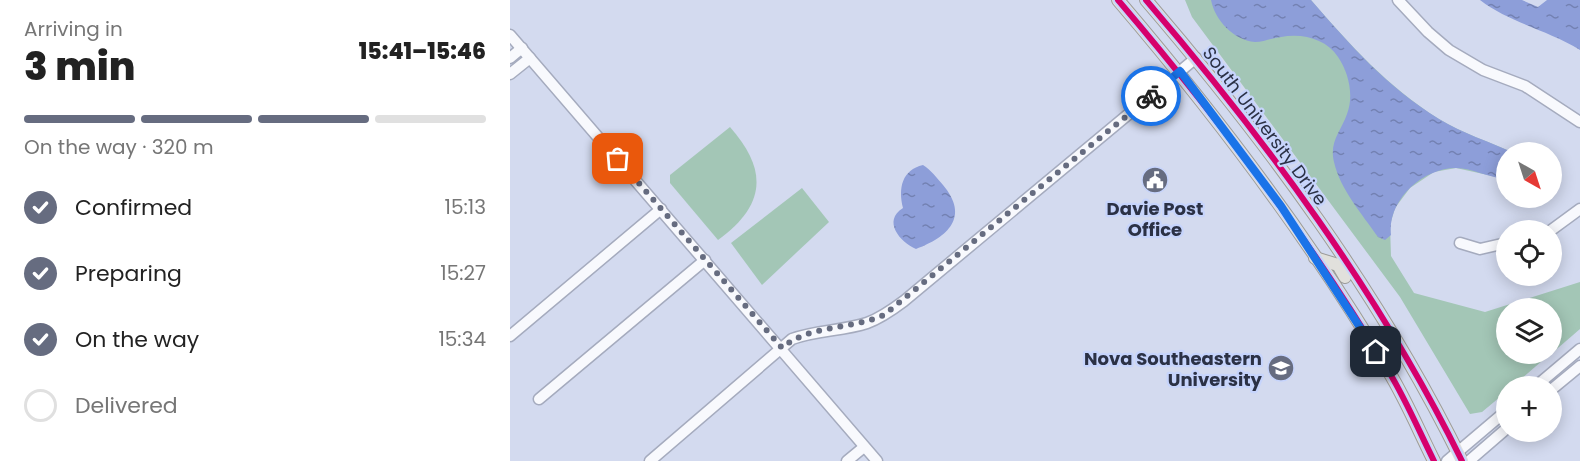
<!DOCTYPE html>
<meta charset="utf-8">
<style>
:root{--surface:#fff;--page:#f2f2f2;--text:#222;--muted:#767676;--line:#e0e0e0;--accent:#666c80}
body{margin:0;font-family:Poppins,sans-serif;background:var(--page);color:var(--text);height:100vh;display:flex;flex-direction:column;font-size:22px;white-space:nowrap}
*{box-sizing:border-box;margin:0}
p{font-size:20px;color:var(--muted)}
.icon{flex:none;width:33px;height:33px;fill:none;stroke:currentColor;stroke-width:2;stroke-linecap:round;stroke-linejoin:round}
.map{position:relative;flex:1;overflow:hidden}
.side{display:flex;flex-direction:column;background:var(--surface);width:510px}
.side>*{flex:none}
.needle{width:39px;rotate:141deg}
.tools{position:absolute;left:986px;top:142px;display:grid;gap:12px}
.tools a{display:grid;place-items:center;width:66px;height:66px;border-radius:50%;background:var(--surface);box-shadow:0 3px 15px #0003;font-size:30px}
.pin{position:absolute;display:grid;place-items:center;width:51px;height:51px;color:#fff;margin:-26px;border-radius:12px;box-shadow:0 3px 9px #0006}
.courier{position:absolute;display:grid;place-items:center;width:60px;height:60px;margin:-30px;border:4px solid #1a73e8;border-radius:50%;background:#fff;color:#222;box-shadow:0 2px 8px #0007}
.summary em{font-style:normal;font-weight:800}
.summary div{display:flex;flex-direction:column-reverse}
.summary{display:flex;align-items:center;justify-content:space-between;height:102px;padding:0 24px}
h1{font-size:39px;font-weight:800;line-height:45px}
.bar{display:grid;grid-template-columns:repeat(4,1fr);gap:9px 6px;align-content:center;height:72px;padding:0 24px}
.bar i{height:8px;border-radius:4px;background:var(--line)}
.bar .selected{background:var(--accent)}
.bar p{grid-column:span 4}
ol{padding:0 24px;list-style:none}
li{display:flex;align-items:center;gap:18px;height:66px}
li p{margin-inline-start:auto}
li .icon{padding:6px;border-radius:50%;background:var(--accent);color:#fff;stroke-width:4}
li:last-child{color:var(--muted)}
li i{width:33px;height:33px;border:3px solid var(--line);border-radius:50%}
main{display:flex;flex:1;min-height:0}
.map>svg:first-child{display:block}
.grass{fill:#a3c6b6}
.water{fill:url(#water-ripples)}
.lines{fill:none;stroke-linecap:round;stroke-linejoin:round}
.minor-casing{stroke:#a5abbe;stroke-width:13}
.major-casing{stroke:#9b9b9a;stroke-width:14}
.minor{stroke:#f8f9fd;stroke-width:10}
.major{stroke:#e1e0dc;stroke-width:12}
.cycleway-casing{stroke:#c6d4fc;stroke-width:10}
.cycleway{stroke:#d6006c;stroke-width:6}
.done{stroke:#666c80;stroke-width:6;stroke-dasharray:0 10.8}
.route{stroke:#1a73e8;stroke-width:8}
.labels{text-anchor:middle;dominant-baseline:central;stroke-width:4.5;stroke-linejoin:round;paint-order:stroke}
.street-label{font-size:18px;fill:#2b3145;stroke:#c6d4fc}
.poi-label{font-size:18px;font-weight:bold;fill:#2b3145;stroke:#c6d4fc}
</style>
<main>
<section class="side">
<div class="summary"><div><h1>3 min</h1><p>Arriving in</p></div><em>15:41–15:46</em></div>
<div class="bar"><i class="selected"></i><i class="selected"></i><i class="selected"></i><i></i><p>On the way · 320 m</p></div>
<ol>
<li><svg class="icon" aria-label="check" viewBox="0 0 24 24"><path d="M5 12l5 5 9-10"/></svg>Confirmed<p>15:13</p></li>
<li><svg class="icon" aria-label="check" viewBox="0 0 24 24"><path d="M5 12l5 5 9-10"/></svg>Preparing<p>15:27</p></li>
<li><svg class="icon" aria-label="check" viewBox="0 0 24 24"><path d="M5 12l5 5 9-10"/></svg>On the way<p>15:34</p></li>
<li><i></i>Delivered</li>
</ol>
</section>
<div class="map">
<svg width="1070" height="461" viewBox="0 0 1070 461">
<defs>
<pattern id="water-ripples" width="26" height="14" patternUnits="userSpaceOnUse" patternTransform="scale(1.5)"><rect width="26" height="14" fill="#8d9ed9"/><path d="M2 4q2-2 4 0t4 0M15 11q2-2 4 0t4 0" fill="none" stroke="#7381b2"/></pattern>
</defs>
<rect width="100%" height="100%" fill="#d3daef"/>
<g class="grass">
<path d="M675 0H801C840 45 878 87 929 119 952 133 980 142 1004 153H996V179L946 168 924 172 900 188 885 208 880 225 881 256 904 293 975 312 1070 282V329L1041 354V309H996V354H1040L1002 387H996V392L972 412 960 414 890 297 682 17Z"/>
<path d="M220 127C259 171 255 206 208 240L160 183V175Z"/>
<polygon points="292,188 319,222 252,285 221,243"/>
</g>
<g class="water">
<path d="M701 0H801C841 46 876 86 929 119 952 133 980 142 1004 153H996V179C979 178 962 168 946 168 912 168 877 201 881 235L875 240 868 237C852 214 830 189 824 162 819 142 831 131 837 114 844 96 839 73 828 57 816 39 793 33 771 37 762 38 754 42 745 42 723 40 705 20 701 0Z"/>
<path d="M970 0H1012L1028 7 1037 0H1070V50C1038 30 1000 23 970 0Z"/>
<path d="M413 165C421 170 427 178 433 185 460 217 438 237 406 249 390 242 372 221 393 208 388 188 392 170 413 165Z"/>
</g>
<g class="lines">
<defs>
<g id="minor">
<polyline points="888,0 918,32 939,50 973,70 1015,86 1070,122"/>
<polyline points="0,35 367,461"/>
<polyline points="0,58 12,48"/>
<polyline points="0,74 20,58"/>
<polyline points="1040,231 1070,209"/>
<polyline points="950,243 970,249 996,243"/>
<polyline points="0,336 151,209"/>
<polyline points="1025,387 1070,349"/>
<polyline points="1041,390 1070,366"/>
<polyline points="29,399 195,260"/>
<path d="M140 461 282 339C306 330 333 331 357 323 371 318 382 310 394 301L686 58"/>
<polyline points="337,461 354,447"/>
<polyline points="937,461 996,411"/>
<polyline points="959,461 996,429"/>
</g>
<g id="major">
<path d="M608 0C707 116 801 240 879 372 896 400 909 431 924 461"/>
<path d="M636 0C757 141 870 294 952 461"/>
<polyline points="805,258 828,265 835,277"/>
</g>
</defs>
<use href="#minor" class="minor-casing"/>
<use href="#major" class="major-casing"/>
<use href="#minor" class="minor"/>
<use href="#major" class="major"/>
<defs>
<g id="cycleway">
<path d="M608 0C707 116 801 240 879 372 896 400 909 431 924 461"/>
<path d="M636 0C757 141 870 294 952 461"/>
</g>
</defs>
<use href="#cycleway" class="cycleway-casing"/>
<use href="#cycleway" class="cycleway"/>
</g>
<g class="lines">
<path class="done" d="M108 159 272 348C300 324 341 330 374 315L641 96"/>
<polyline class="route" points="641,96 670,71 771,206 866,352"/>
</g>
<defs>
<symbol id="civic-disc" viewBox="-11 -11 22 22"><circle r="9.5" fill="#666c80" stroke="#c6d4fc"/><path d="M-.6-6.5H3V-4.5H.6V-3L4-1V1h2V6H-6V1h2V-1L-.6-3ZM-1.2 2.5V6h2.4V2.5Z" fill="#fff"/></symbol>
<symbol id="university-disc" viewBox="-11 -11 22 22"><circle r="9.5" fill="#666c80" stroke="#c6d4fc"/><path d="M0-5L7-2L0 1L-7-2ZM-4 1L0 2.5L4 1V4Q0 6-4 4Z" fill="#fff"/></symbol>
</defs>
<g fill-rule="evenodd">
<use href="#civic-disc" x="630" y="165" width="30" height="30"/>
<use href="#university-disc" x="756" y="353" width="30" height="30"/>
</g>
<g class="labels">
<g class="street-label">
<text transform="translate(755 126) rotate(53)">South University Drive</text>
</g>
<g class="poi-label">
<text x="645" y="208">Davie Post<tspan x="645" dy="21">Office</tspan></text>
<text x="752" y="358" text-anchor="end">Nova Southeastern<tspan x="752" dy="21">University</tspan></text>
</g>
</g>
</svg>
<div class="tools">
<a><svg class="needle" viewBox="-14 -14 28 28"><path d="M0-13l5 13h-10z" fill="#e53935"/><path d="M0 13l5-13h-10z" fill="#767676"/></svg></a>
<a><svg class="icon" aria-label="locate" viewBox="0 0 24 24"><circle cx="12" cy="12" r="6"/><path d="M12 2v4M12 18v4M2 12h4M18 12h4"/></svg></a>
<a><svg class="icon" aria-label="layers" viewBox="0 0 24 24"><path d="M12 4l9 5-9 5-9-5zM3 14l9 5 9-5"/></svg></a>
<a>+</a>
</div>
<div class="pin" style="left:108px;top:159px;background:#ea580c"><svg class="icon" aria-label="bag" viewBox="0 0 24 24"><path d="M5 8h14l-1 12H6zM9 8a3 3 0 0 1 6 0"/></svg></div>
<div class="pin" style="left:866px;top:352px;background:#1f2937"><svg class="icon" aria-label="home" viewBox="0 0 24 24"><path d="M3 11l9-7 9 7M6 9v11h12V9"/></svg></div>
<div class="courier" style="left:641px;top:96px"><svg class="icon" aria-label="bike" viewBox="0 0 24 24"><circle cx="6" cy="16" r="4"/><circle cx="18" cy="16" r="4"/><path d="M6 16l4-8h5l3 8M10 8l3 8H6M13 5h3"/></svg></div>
</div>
</main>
